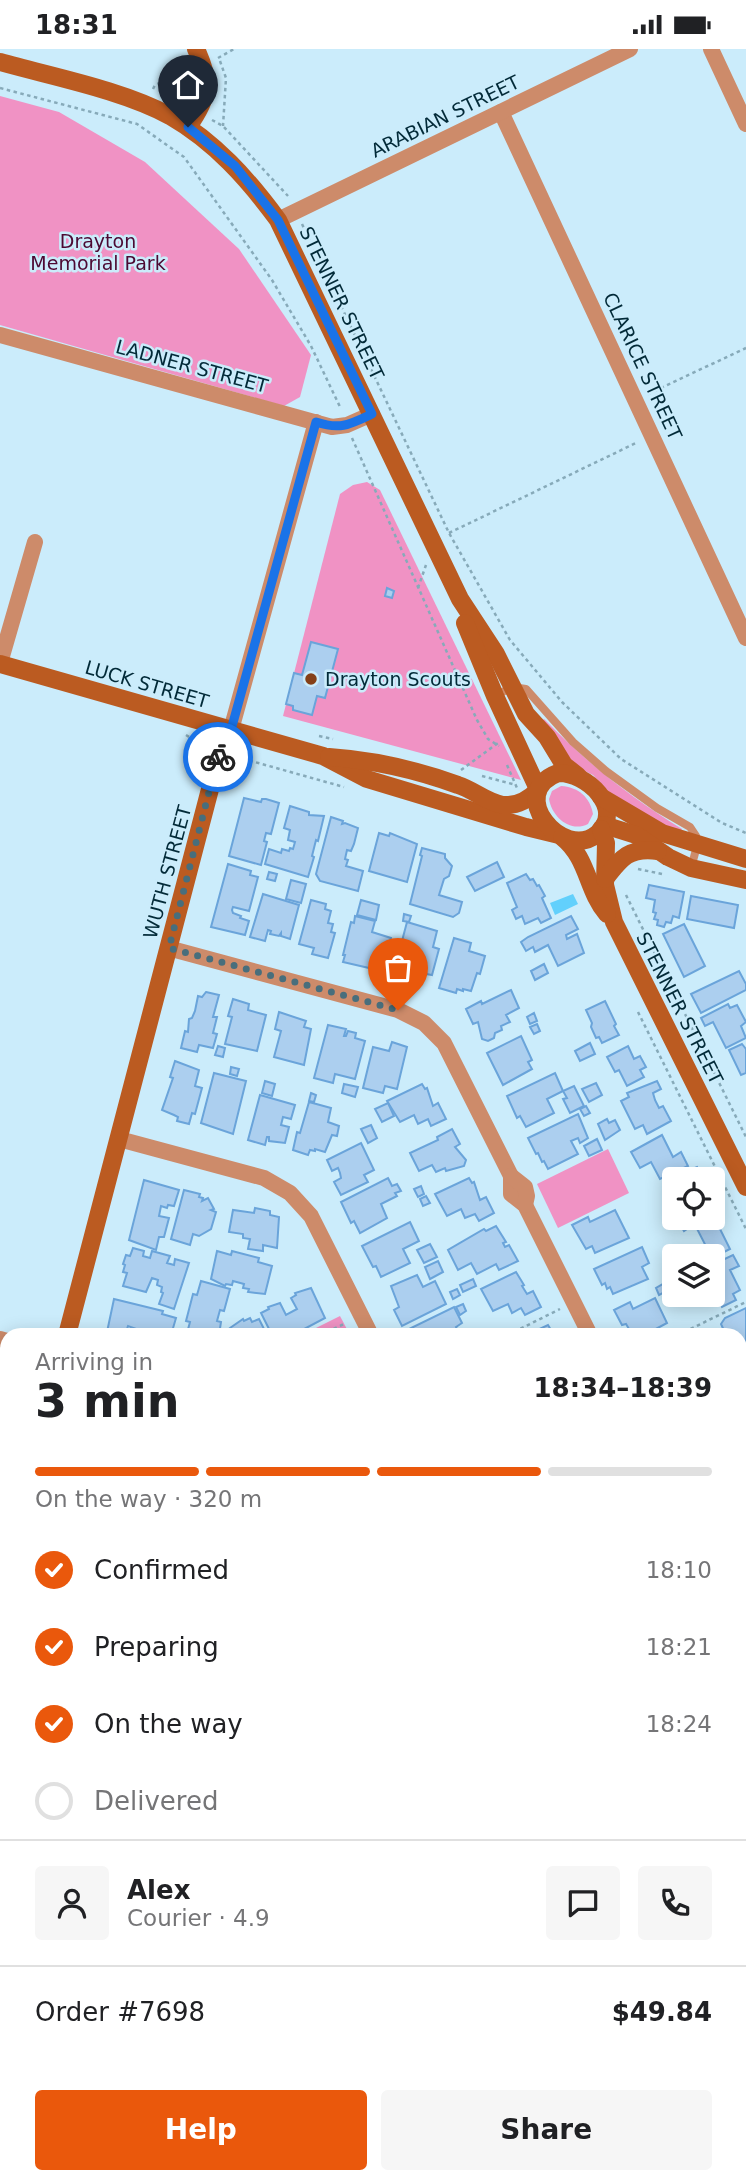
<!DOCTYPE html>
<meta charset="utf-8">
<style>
:root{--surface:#fff;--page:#f6f6f6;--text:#202124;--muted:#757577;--line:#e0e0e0;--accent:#ea580c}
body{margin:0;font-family:"DejaVu Sans",sans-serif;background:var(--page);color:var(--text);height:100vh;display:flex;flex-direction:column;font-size:26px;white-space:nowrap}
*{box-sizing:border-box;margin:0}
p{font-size:23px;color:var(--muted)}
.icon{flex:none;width:38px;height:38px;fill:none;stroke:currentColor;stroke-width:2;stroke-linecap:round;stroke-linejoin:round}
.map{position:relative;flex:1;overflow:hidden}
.panel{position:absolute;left:0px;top:1279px;width:747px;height:856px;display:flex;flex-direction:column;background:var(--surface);border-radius:21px 21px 0 0;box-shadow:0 4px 18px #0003}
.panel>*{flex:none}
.controls{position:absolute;left:662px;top:1118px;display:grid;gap:14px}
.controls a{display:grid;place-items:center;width:63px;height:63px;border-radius:7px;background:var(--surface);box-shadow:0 4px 18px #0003;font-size:35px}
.pin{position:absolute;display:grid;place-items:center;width:60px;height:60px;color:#fff;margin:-72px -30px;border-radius:50% 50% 50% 0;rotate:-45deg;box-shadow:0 0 7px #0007}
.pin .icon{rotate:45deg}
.courier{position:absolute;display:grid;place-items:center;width:70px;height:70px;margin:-35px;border:5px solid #1a73e8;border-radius:50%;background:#fff;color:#222;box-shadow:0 2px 9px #0007}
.overview em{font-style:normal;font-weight:700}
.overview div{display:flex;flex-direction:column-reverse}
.overview{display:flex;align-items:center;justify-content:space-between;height:119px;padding:0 35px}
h1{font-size:46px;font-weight:700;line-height:52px}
.bar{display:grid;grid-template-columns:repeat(4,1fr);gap:10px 7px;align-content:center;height:84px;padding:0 35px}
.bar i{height:9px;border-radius:5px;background:var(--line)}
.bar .on{background:var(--accent)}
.bar p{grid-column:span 4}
.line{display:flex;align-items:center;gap:18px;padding:0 35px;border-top:2px solid var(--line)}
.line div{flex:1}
.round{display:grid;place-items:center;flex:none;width:74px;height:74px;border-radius:7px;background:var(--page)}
ol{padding:0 35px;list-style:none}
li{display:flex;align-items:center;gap:21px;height:77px}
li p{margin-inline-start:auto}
li .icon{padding:7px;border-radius:50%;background:var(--accent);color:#fff;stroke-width:4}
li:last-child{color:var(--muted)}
li i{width:38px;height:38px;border:4px solid var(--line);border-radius:50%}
.button{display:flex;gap:14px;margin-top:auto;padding:14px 35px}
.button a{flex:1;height:80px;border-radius:7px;background:var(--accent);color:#fff;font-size:28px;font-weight:700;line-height:80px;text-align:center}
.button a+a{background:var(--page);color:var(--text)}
.status{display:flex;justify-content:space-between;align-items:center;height:49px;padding:0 35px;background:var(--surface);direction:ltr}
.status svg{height:19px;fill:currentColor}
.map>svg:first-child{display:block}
.green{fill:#f092c4}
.water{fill:#62d0fc}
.building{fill:#accfef;stroke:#6aa4da;stroke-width:2}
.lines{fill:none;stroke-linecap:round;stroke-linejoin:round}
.path{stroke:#87aab9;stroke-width:2.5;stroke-dasharray:3.5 3.5;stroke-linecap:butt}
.lane{stroke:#cd8b6a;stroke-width:8}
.street{stroke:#cd8b6a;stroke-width:16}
.secondary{stroke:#bb5b21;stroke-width:18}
.done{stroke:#486e7c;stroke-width:7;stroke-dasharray:0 12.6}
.route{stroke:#1a73e8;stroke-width:9}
.poi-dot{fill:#854018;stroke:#cbecfb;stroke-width:2.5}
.labels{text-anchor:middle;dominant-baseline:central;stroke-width:5;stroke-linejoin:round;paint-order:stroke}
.street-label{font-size:19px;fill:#022a38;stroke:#cbecfb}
.park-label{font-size:19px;fill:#4c0933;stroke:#cbecfb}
.poi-label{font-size:19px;fill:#022a38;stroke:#cbecfb;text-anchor:start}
</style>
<div class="status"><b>18:31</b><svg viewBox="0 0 49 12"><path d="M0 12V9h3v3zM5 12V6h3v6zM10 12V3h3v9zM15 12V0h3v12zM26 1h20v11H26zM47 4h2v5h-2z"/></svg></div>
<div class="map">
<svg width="746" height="2134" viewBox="0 0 746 2134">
<rect width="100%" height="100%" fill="#cbecfb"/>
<g class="green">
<polygon points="0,47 59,63 145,113 239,200 311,306 300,348 284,357 0,276"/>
<polygon points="367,433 380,441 521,731 283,667 340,445 353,436"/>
<path d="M544 670C586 713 630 748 682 780L679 785 611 745 593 726 577 718 540 674Z"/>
<path d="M561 737C578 738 590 748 593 765L588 775C570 784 552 768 549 750L552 742Z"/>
<polygon points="608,1100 629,1144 558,1179 537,1135"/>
<polygon points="340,1267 350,1286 302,1286"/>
</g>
<polygon class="water" points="573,845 578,855 555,866 550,854"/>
<g class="building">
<polygon points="387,539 394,542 392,549 385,547"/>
<polygon points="311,593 338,600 325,649 317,647 312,666 293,661 293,657 286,655 294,624 302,626"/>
<polygon points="244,749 261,753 262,750 266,750 279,754 271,785 266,784 264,792 267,793 261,816 229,807"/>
<polygon points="290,757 309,763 309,766 324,767 318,792 316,791 312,807 314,808 308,828 265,815 269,800 281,804 282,800 289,802 290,799 293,800 295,793 288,791 290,781 284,779"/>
<polygon points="331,768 343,772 342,775 345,774 358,779 354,795 351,802 347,801 345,810 348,811 346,817 363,822 358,842 320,832 316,825"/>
<polygon points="379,784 389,787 390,784 417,795 407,833 369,822"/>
<polygon points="422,799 445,805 445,809 452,817 449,827 444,830 439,846 462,853 459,864 453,868 410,855 422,807 420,806"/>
<polygon points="497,813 504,828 475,842 467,828"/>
<polygon points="228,815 251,822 250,826 258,828 249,862 233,858 232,861 233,864 241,867 240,869 249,872 245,886 211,878"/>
<polygon points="269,823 277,825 275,832 267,830"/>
<polygon points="526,825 530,831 533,830 537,837 539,836 545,847 542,849 551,869 541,874 538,869 525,875 522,867 516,870 512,861 517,858 507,834"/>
<polygon points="291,831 306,835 301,854 286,850"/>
<polygon points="649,836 684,843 679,869 673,867 671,874 666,873 664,878 657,876 658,871 654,870 656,864 653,863 655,851 646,849"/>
<polygon points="263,845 299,856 290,890 281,887 281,884 279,887 270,885 271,882 268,881 265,892 250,888"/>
<polygon points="691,847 738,856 734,879 687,870"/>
<polygon points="311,851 326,855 325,860 331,862 328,874 333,875 331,883 335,884 328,909 312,905 314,899 299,895"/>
<polygon points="361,851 379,856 376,871 357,866"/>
<polygon points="404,865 411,867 409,873 403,872"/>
<polygon points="355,867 375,872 372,883 391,889 382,922 343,913 345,906 343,906 351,873 354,874"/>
<polygon points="571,867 578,880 566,886 567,890 577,885 584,904 558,917 548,896 535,903 533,898 526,902 521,893 528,888"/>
<polygon points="407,873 437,882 433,898 439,900 432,926 415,923 415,921 411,920 408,930 390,925 395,910 397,911"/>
<polygon points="684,875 705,917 684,928 663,885"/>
<polygon points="454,889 471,894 469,902 485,907 480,925 477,924 471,942 463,940 463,942 457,940 456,944 439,939"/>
<polygon points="544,915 548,924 535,931 531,922"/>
<polygon points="739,922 746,935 746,941 701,964 691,945"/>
<polygon points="511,941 519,959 506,966 510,973 501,977 502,981 495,984 494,989 488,992 482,990 478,973 473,975 466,960 481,952 482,955"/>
<polygon points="206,943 219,946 213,968 217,968 213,984 217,985 213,999 199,996 197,1003 181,999 185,982 188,983 189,970 192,969 195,962 198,947 202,948"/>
<polygon points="233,950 249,955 248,961 266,966 257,1002 225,995 232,968 228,967"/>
<polygon points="605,952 616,975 614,977 619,986 602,994 599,988 596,989 591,978 592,974 586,961"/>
<polygon points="728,955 730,959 737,956 746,973 741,977 746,989 726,999 713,973 705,977 701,969"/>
<polygon points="279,963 306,972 304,978 311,980 304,1016 274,1008 281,982 275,980"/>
<polygon points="534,964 537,972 530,975 527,968"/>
<polygon points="537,975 540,982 534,985 530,978"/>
<polygon points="328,976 346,980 344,987 346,987 348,982 356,984 355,989 365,992 355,1030 335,1025 333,1034 314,1029"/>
<polygon points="521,987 532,1011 528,1013 532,1020 503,1036 487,1004"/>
<polygon points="392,993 407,998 397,1040 385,1037 383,1044 363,1039 373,998 389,1002"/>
<polygon points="590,994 595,1005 580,1012 575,1002"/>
<polygon points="742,995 746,1000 746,1024 741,1026 729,1001"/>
<polygon points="218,997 225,999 223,1008 215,1006"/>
<polygon points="628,997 634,1010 640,1007 646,1018 640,1021 644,1028 627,1037 619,1021 615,1023 607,1008"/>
<polygon points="175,1012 199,1021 195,1037 202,1039 195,1065 192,1064 189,1075 177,1072 178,1068 174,1066 162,1061 173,1029 170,1028"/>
<polygon points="231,1018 239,1020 237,1027 230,1025"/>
<polygon points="214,1024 246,1032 233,1085 201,1074"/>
<polygon points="555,1024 563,1042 547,1050 554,1064 526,1078 520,1067 517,1069 507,1047"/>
<polygon points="265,1032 275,1035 272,1047 262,1044"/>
<polygon points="657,1032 661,1040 653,1044 655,1051 659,1059 663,1057 671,1072 647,1085 643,1076 635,1080 621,1052 629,1048 627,1044"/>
<polygon points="596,1034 602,1046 589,1053 582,1040"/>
<polygon points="344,1035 358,1038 355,1048 342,1044"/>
<polygon points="422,1035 425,1040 427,1039 433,1057 438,1054 446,1070 431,1077 428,1070 418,1075 414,1066 400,1073 387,1052"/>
<polygon points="574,1037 584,1057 570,1064 563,1050 567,1049 563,1042"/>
<polygon points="311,1044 316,1046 314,1053 309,1052"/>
<polygon points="260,1046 295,1056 291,1070 283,1068 281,1076 289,1078 285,1094 269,1092 269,1088 267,1088 265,1096 248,1091"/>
<polygon points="309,1053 331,1059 328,1073 339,1077 337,1087 332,1086 325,1103 315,1100 315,1102 310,1101 308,1106 293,1101 297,1083 300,1084"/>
<polygon points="388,1054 394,1067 382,1073 375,1060"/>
<polygon points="586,1057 590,1064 584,1067 580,1060"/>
<polygon points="578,1065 588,1089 580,1094 578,1089 571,1092 578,1105 548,1120 544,1112 542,1113 538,1104 536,1105 528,1089"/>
<polygon points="607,1070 609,1074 615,1071 620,1081 605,1091 598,1075"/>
<polygon points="371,1076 377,1089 368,1094 361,1080"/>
<polygon points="452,1080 460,1095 455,1098 466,1111 464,1117 446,1122 445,1119 436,1123 432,1116 419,1122 410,1104 438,1091 437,1088"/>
<polygon points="662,1086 673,1108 681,1103 688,1117 660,1130 651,1113 640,1119 631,1103"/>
<polygon points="597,1090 602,1101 589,1107 584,1097"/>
<polygon points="361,1094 374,1121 364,1126 368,1133 341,1146 334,1133 341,1129 340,1124 338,1119 332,1122 327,1111"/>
<polygon points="697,1118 700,1125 691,1130 674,1130 674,1147 666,1131"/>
<polygon points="388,1129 392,1137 397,1135 401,1142 395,1144 397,1147 381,1155 387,1169 360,1184 354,1172 351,1174 341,1153"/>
<polygon points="469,1129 472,1134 474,1133 480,1151 486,1148 494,1164 479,1172 475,1165 465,1169 461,1160 447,1167 435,1145"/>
<polygon points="144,1131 179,1141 174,1157 168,1156 167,1159 161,1157 159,1167 169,1169 164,1188 159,1188 156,1201 129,1191"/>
<polygon points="421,1137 424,1145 418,1148 414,1140"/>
<polygon points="184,1141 200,1145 199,1148 203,1149 202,1152 208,1149 214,1160 211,1161 216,1163 211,1180 199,1187 193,1185 190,1196 171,1190"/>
<polygon points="426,1147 430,1154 423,1157 420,1150"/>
<polygon points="255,1159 270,1162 270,1166 279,1168 277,1199 263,1196 263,1202 248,1200 250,1190 243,1189 243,1185 229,1183 233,1161 254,1164"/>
<polygon points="615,1161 629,1189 595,1204 592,1197 586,1200 572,1176 588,1168 590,1173"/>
<polygon points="712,1164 730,1200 712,1209 693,1172 699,1169 712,1169"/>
<polygon points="687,1172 690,1178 684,1182 680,1175"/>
<polygon points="410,1173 419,1192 403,1200 410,1214 381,1228 376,1217 373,1218 362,1197"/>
<polygon points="496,1177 506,1193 503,1194 505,1198 509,1196 518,1212 499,1221 496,1215 477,1225 471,1214 458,1221 448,1201 484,1180 486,1182"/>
<polygon points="430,1195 437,1208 424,1214 417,1201"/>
<polygon points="642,1198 649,1214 642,1218 648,1230 613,1245 610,1238 607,1240 605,1234 602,1236 594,1220"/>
<polygon points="133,1199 144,1202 143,1207 150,1209 152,1202 170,1207 167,1214 174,1216 175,1210 189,1214 174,1260 159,1255 163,1244 161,1243 162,1238 157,1236 158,1231 152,1229 146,1243 123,1237 127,1224 123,1223 125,1216 123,1215 126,1206 130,1207"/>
<polygon points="217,1202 231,1206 232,1202 259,1209 258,1213 272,1217 265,1245 248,1243 249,1240 243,1239 244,1235 233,1232 232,1236 226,1235 225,1237 211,1230"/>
<polygon points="733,1206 739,1217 730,1221 740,1241 733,1245 736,1251 722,1258 718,1250 721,1248 717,1240 712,1243 712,1216"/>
<polygon points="438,1212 443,1223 430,1230 425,1218"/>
<polygon points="516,1223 524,1236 522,1237 527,1245 533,1242 541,1258 525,1266 521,1259 512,1264 508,1255 493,1262 481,1240"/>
<polygon points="417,1226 423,1238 435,1232 446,1255 402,1277 394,1261 399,1258 391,1237"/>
<polygon points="473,1230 476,1237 463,1243 460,1236"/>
<polygon points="201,1232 230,1240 224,1262 220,1261 217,1272 221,1273 219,1286 182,1286 183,1283 187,1284 190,1273 186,1272 193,1245 197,1246"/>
<polygon points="663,1235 666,1242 659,1246 656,1239"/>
<polygon points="311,1239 325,1269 293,1286 272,1286 261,1264 269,1260 268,1258 280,1254 286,1266 297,1260 291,1249 296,1246 295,1244"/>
<polygon points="457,1240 460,1246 453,1250 450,1243"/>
<polygon points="655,1249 667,1274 650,1283 651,1286 627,1286 625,1282 629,1280 626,1275 622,1276 614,1261 630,1253 633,1260"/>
<polygon points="114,1250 163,1262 162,1265 176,1269 171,1286 153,1286 128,1277 125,1286 107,1283"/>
<polygon points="463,1255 466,1262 460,1266 456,1258"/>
<polygon points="454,1258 462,1274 456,1278 460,1286 407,1286 405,1282"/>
<polygon points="746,1259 746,1300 740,1303 740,1286 726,1286 721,1275 725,1269"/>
<polygon points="250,1269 252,1273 259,1270 267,1286 234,1286 230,1279 243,1270 244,1272"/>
<polygon points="548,1276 554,1286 535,1286 533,1283"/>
<polygon points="0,1334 5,1335 0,1356"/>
<polygon points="746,1427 746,1464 741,1467 740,1430"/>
<polygon points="746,1477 746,1518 743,1520 740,1514 740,1480"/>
<polygon points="0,1708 7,1710 7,1738 0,1736"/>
<polygon points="740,1724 746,1726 746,1742 740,1756"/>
<polygon points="0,1752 7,1754 7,1775 5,1774 0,1789"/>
<polygon points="745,1800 746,1801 746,1840 740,1839 740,1812"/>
<polygon points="0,1803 7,1806 7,1828 1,1845"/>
<polygon points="0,1866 1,1870 7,1872 7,1893 0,1891"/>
<polygon points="740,1910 746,1912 746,1957 740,1956"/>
<polygon points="0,1960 7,1963 7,1978 2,1994 0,1993"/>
<polygon points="740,1983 746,1985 746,2008 740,2005"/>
<polygon points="3,2001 7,2003 7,2017 0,2015"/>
<polygon points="7,2037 7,2090 6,2094 0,2093 0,2060"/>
<polygon points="213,2128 254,2128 252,2134 211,2134"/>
<polygon points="275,2128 310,2128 308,2134 273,2134"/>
<polygon points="368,2128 382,2129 425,2128 423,2134 366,2134"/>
<polygon points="460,2128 475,2128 473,2134 459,2133"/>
<polygon points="557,2128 591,2128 597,2130 596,2134 565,2134 556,2131"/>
<polygon points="600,2128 615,2128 614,2134 599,2130"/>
<polygon points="622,2128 639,2128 637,2134 621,2131"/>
<polygon points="639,2128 645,2128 666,2134 637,2134"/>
</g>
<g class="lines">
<g class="path">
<polyline points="218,9 234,0"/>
<polyline points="220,12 226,29 223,77"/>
<polyline points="0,39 137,75 184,108 272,231 311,297 341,360"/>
<polyline points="153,40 155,36 186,23"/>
<polyline points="212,71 223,77 288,147"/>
<polyline points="302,175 449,484 510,591 562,653 621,710 722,774 746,784"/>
<polyline points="648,345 746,299"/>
<polyline points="352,389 477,671 488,690 499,697"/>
<polyline points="449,484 638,393"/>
<polyline points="418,539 426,516"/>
<polyline points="186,686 204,697"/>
<polyline points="319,687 333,690"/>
<polyline points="507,716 517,739"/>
<polyline points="233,721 244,710 344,738"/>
<polyline points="461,721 498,694"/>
<polyline points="482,727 516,736"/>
<polyline points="638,820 662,825"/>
<polyline points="626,846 746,1088"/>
<polyline points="638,963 746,1180"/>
<polyline points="321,1286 346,1274"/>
<polyline points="508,1286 560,1260"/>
<polyline points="678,1286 746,1253"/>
<polyline points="0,1592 7,1569"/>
</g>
<polyline class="lane" points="495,647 512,638 526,640 573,693 606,722 657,759 690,778 696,787 697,797 691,819"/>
<g class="street">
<polyline points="711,0 746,75"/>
<polyline points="501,63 746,589"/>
<polyline points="278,171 630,0"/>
<polyline points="0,286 332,378 347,376 372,365"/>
<polyline points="0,614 35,493"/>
<polyline points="231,681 316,373"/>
<polyline points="168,899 398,961 424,974 444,994 511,1127 511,1145 525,1156 590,1286"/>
<polyline points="119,1090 264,1129 290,1144 311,1167 371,1286"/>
<polyline points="511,1127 525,1138 527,1147 525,1156"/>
<polyline points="0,1290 7,1292"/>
<polyline points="0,1666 7,1668"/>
<polyline points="740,1683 746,1685"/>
<polyline points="740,1874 746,1876"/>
<polyline points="0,1927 7,1930"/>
<polyline points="341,2134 343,2128"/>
<polyline points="521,2134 523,2128"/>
<polyline points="708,2134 710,2128"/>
</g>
<g class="secondary">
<path d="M0 13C53 28 122 41 170 67 215 93 248 130 278 171L460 550 496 605 526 665 547 688 564 716 578 727"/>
<path d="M188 78C209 48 212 34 196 0"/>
<polyline points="465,574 495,647 538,740"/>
<polyline points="0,615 323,707 367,730 526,778 559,786"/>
<path d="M329 708C373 711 417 721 458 736 474 741 486 753 503 756 517 757 528 751 537 742"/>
<path d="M558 724C586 723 626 760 597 785 563 813 505 744 558 724Z"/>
<polyline points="601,748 662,784 746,810"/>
<polyline points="604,776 636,786 668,808 691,819 746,831"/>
<polyline points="601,780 606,794 605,836 614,873 746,1138"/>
<path d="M562 788C589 810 586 840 607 865"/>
<path d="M605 830C621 809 629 798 658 802"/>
<polyline points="67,1286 220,702 222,692 231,681"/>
<polyline points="1,1451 7,1444"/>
<polyline points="0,1496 7,1500"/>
<polyline points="0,1544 7,1533"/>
<polyline points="0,2115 7,2117"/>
<polyline points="43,2128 63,2134"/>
</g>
</g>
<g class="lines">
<polyline class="done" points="218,708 169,899 398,961"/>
<path class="route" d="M188 78 235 117 278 171 372 365C349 376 340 381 316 373L231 681 222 692 218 708"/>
</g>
<circle class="poi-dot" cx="311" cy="630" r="7"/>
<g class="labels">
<g class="street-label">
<text transform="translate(445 67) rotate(-26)">ARABIAN STREET</text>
<text transform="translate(342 254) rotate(64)">STENNER STREET</text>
<text transform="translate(192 317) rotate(15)">LADNER STREET</text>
<text transform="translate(643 317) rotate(65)">CLARICE STREET</text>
<text transform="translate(147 635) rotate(16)">LUCK STREET</text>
<text transform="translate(167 823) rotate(-75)">WUTH STREET</text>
<text transform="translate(680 959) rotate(63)">STENNER STREET</text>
</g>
<g class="park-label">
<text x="98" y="192">Drayton<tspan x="98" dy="22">Memorial Park</tspan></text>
</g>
<g class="poi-label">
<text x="325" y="630">Drayton Scouts</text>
</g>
</g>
</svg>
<div class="controls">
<a><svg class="icon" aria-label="locate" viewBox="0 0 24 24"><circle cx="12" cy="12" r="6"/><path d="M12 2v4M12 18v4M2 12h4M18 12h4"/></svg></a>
<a><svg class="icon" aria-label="layers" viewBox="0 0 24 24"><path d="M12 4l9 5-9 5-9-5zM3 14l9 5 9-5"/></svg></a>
</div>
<div class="pin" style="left:398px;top:961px;background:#ea580c"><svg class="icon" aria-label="bag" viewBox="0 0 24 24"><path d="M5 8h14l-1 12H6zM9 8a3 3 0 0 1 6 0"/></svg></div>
<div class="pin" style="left:188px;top:78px;background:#1f2937"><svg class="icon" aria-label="home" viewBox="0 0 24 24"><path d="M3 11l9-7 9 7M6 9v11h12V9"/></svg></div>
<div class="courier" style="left:218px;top:708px"><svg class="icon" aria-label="bike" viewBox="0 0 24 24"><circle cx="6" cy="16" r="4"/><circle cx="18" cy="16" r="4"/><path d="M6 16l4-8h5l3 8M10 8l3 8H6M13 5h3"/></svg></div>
<section class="panel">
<div class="overview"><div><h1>3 min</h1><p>Arriving in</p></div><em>18:34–18:39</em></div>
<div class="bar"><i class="on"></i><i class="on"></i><i class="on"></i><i></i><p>On the way · 320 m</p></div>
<ol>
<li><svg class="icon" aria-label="check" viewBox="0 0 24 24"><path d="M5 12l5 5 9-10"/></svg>Confirmed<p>18:10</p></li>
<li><svg class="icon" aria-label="check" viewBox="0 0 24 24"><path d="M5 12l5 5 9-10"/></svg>Preparing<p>18:21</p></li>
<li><svg class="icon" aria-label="check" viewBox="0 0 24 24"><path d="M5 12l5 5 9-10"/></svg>On the way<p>18:24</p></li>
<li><i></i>Delivered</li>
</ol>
<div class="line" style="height:126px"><a class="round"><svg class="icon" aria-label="person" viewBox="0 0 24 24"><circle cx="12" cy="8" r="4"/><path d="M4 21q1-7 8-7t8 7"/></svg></a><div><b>Alex</b><p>Courier · 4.9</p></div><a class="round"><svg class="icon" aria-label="chat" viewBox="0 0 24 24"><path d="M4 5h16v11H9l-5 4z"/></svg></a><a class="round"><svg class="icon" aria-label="phone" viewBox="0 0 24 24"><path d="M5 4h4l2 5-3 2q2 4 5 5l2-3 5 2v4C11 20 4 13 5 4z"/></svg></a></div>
<div class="line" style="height:91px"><div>Order #7698</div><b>$49.84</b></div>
<div class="button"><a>Help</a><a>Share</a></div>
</section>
</div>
